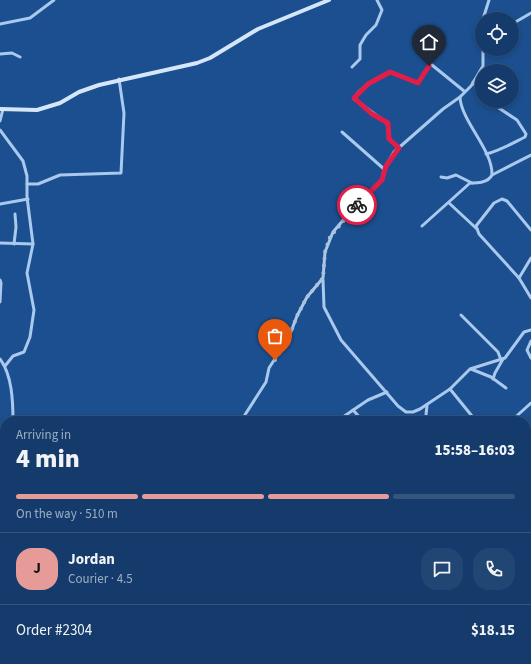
<!DOCTYPE html>
<meta charset="utf-8">
<style>
:root{--surface:#143b6b;--page:#214673;--text:#f1f3f6;--muted:#9dadc1;--line:#33557e;--accent:#e69b98}
body{margin:0;font-family:"Source Sans 3",sans-serif;background:var(--page);color:var(--text);height:100vh;display:flex;flex-direction:column;font-size:15px;white-space:nowrap}
*{box-sizing:border-box;margin:0}
p{font-size:13px;color:var(--muted)}
.icon{flex:none;width:22px;height:22px;fill:none;stroke:currentColor;stroke-width:2;stroke-linecap:round;stroke-linejoin:round}
.map{position:relative;flex:1;overflow:hidden}
.details{position:absolute;left:0px;top:416px;width:531px;height:248px;display:flex;flex-direction:column;background:var(--surface);border-radius:16px 16px 0 0;box-shadow:0 2px 6px #0003,0 0 0 1px var(--line)}
.details>*{flex:none}
.controls{position:absolute;left:475px;top:12px;display:grid;gap:8px}
.controls a{display:grid;place-items:center;width:44px;height:44px;border-radius:50%;background:var(--surface);box-shadow:0 2px 6px #0003,0 0 0 1px var(--line);font-size:20px}
.pin{position:absolute;display:grid;place-items:center;width:34px;height:34px;color:#fff;margin:-41px -17px;border-radius:50% 50% 50% 0;rotate:-45deg;box-shadow:0 0 4px #0007}
.pin .icon{rotate:45deg}
.courier{position:absolute;display:grid;place-items:center;width:40px;height:40px;margin:-20px;border:3px solid #e11d48;border-radius:50%;background:#fff;color:#222;box-shadow:0 1px 5px #0007}
.overview em{font-style:normal;font-weight:800}
.overview div{display:flex;flex-direction:column-reverse}
.overview{display:flex;align-items:center;justify-content:space-between;height:68px;padding:0 16px}
h1{font-size:26px;font-weight:800;line-height:30px}
.bar{display:grid;grid-template-columns:repeat(4,1fr);gap:6px 4px;align-content:center;height:48px;padding:0 16px}
.bar i{height:5px;border-radius:3px;background:var(--line)}
.bar .on{background:var(--accent)}
.bar p{grid-column:span 4}
.line{display:flex;align-items:center;gap:10px;padding:0 16px;border-top:1px solid var(--line)}
.line div{flex:1}
.round{display:grid;place-items:center;flex:none;width:42px;height:42px;border-radius:16px;background:var(--page)}
.map>svg:first-child{display:block}
.lines{fill:none;stroke-linecap:round;stroke-linejoin:round}
.street{stroke:#a9c9ee;stroke-width:3}
.secondary{stroke:#d6e6fa;stroke-width:4}
.done{stroke:#afc1d8;stroke-width:4;stroke-dasharray:0 7.2}
.route{stroke:#e11d48;stroke-width:5}
</style>
<div class="map">
<svg width="531" height="664" viewBox="0 0 531 664">
<rect width="100%" height="100%" fill="#1b4f8f"/>
<g class="lines">
<g class="street">
<polyline points="483,19 489,0"/>
<polyline points="482,21 480,35 482,46"/>
<polyline points="0,24 30,18 54,0"/>
<polyline points="512,24 531,13"/>
<polyline points="0,54 12,53 20,57"/>
<polyline points="352,67 360,59 360,45 366,35 376,25 382,10 377,0"/>
<polyline points="473,82 482,96"/>
<polyline points="0,121 3,109"/>
<polyline points="0,130 23,161 27,176 27,197 33,244 27,273 34,310 30,337 24,352 13,356 5,366"/>
<polyline points="342,132 384,169"/>
<path d="M399 148 389 139 387 123 354 99C356 90 381 75 391 72L418 83 429 66 432 65 464 91"/>
<path d="M486 154C499 151 513 143 525 137L526 134 517 120 488 101"/>
<polyline points="492,175 531,155"/>
<polyline points="441,177 447,178 456,175 472,183"/>
<polyline points="27,184 38,184 60,175 121,173 124,113 119,79"/>
<polyline points="449,203 477,229"/>
<polyline points="0,204 28,199"/>
<path d="M422 226 470 183C477 183 488 183 492 175 493 150 461 121 460 97"/>
<polyline points="531,230 507,201 502,199 494,203 476,226 479,234 519,278 531,298"/>
<polyline points="0,243 33,244"/>
<polyline points="14,244 16,227 15,214"/>
<polyline points="519,278 531,258"/>
<polyline points="0,280 1,283 0,302"/>
<polyline points="323,280 324,307 341,340 398,406 406,412 413,412 420,409 450,389 470,369 505,358 524,332 531,330"/>
<polyline points="461,315 498,352 501,360"/>
<polyline points="531,341 527,350 531,358"/>
<path d="M0 359C12 375 13 401 13 421"/>
<polyline points="471,369 491,377 506,388"/>
<polyline points="493,379 495,373 503,359"/>
<polyline points="450,389 476,421"/>
<polyline points="427,405 426,415 430,421"/>
<polyline points="353,410 363,421"/>
<polyline points="241,421 266,382 269,368 289,337 297,316 307,297 323,278 325,252 333,232 357,204 382,180 384,169 394,152 443,109 460,97 471,86 483,66 483,49"/>
<polyline points="337,421 368,400 387,392"/>
<polyline points="511,421 531,403"/>
<polyline points="5,448 1,473 2,477 5,480"/>
<polyline points="526,473 531,478"/>
<polyline points="0,506 5,506"/>
<polyline points="526,545 531,540"/>
<polyline points="526,592 531,597"/>
<polyline points="526,655 531,656"/>
<polyline points="110,659 112,664"/>
<polyline points="208,659 210,664"/>
<polyline points="237,659 239,664"/>
<polyline points="289,659 314,664"/>
<polyline points="143,664 155,659"/>
<polyline points="398,664 448,659"/>
</g>
<polyline class="secondary" points="0,109 37,110 60,103 79,92 99,85 197,63 210,58 258,29 329,0"/>
</g>
<g class="lines">
<polyline class="done" points="275,360 289,337 297,316 307,297 323,278 325,252 330,237 357,205"/>
<polyline class="route" points="357,205 382,180 386,166 399,148 389,139 388,123 372,114 354,98 368,84 390,72 418,83 429,66"/>
</g>
</svg>
<div class="controls">
<a><svg class="icon" aria-label="locate" viewBox="0 0 24 24"><circle cx="12" cy="12" r="6"/><path d="M12 2v4M12 18v4M2 12h4M18 12h4"/></svg></a>
<a><svg class="icon" aria-label="layers" viewBox="0 0 24 24"><path d="M12 4l9 5-9 5-9-5zM3 14l9 5 9-5"/></svg></a>
</div>
<div class="pin" style="left:275px;top:360px;background:#ea580c"><svg class="icon" aria-label="bag" viewBox="0 0 24 24"><path d="M5 8h14l-1 12H6zM9 8a3 3 0 0 1 6 0"/></svg></div>
<div class="pin" style="left:429px;top:66px;background:#1f2937"><svg class="icon" aria-label="home" viewBox="0 0 24 24"><path d="M3 11l9-7 9 7M6 9v11h12V9"/></svg></div>
<div class="courier" style="left:357px;top:205px"><svg class="icon" aria-label="bike" viewBox="0 0 24 24"><circle cx="6" cy="16" r="4"/><circle cx="18" cy="16" r="4"/><path d="M6 16l4-8h5l3 8M10 8l3 8H6M13 5h3"/></svg></div>
<section class="details">
<div class="overview"><div><h1>4 min</h1><p>Arriving in</p></div><em>15:58–16:03</em></div>
<div class="bar"><i class="on"></i><i class="on"></i><i class="on"></i><i></i><p>On the way · 510 m</p></div>
<div class="line" style="height:72px"><b class="round" style="background:var(--accent);color:#111">J</b><div><b>Jordan</b><p>Courier · 4.5</p></div><a class="round"><svg class="icon" aria-label="chat" viewBox="0 0 24 24"><path d="M4 5h16v11H9l-5 4z"/></svg></a><a class="round"><svg class="icon" aria-label="phone" viewBox="0 0 24 24"><path d="M5 4h4l2 5-3 2q2 4 5 5l2-3 5 2v4C11 20 4 13 5 4z"/></svg></a></div>
<div class="line" style="height:52px"><div>Order #2304</div><b>$18.15</b></div>
</section>
</div>
